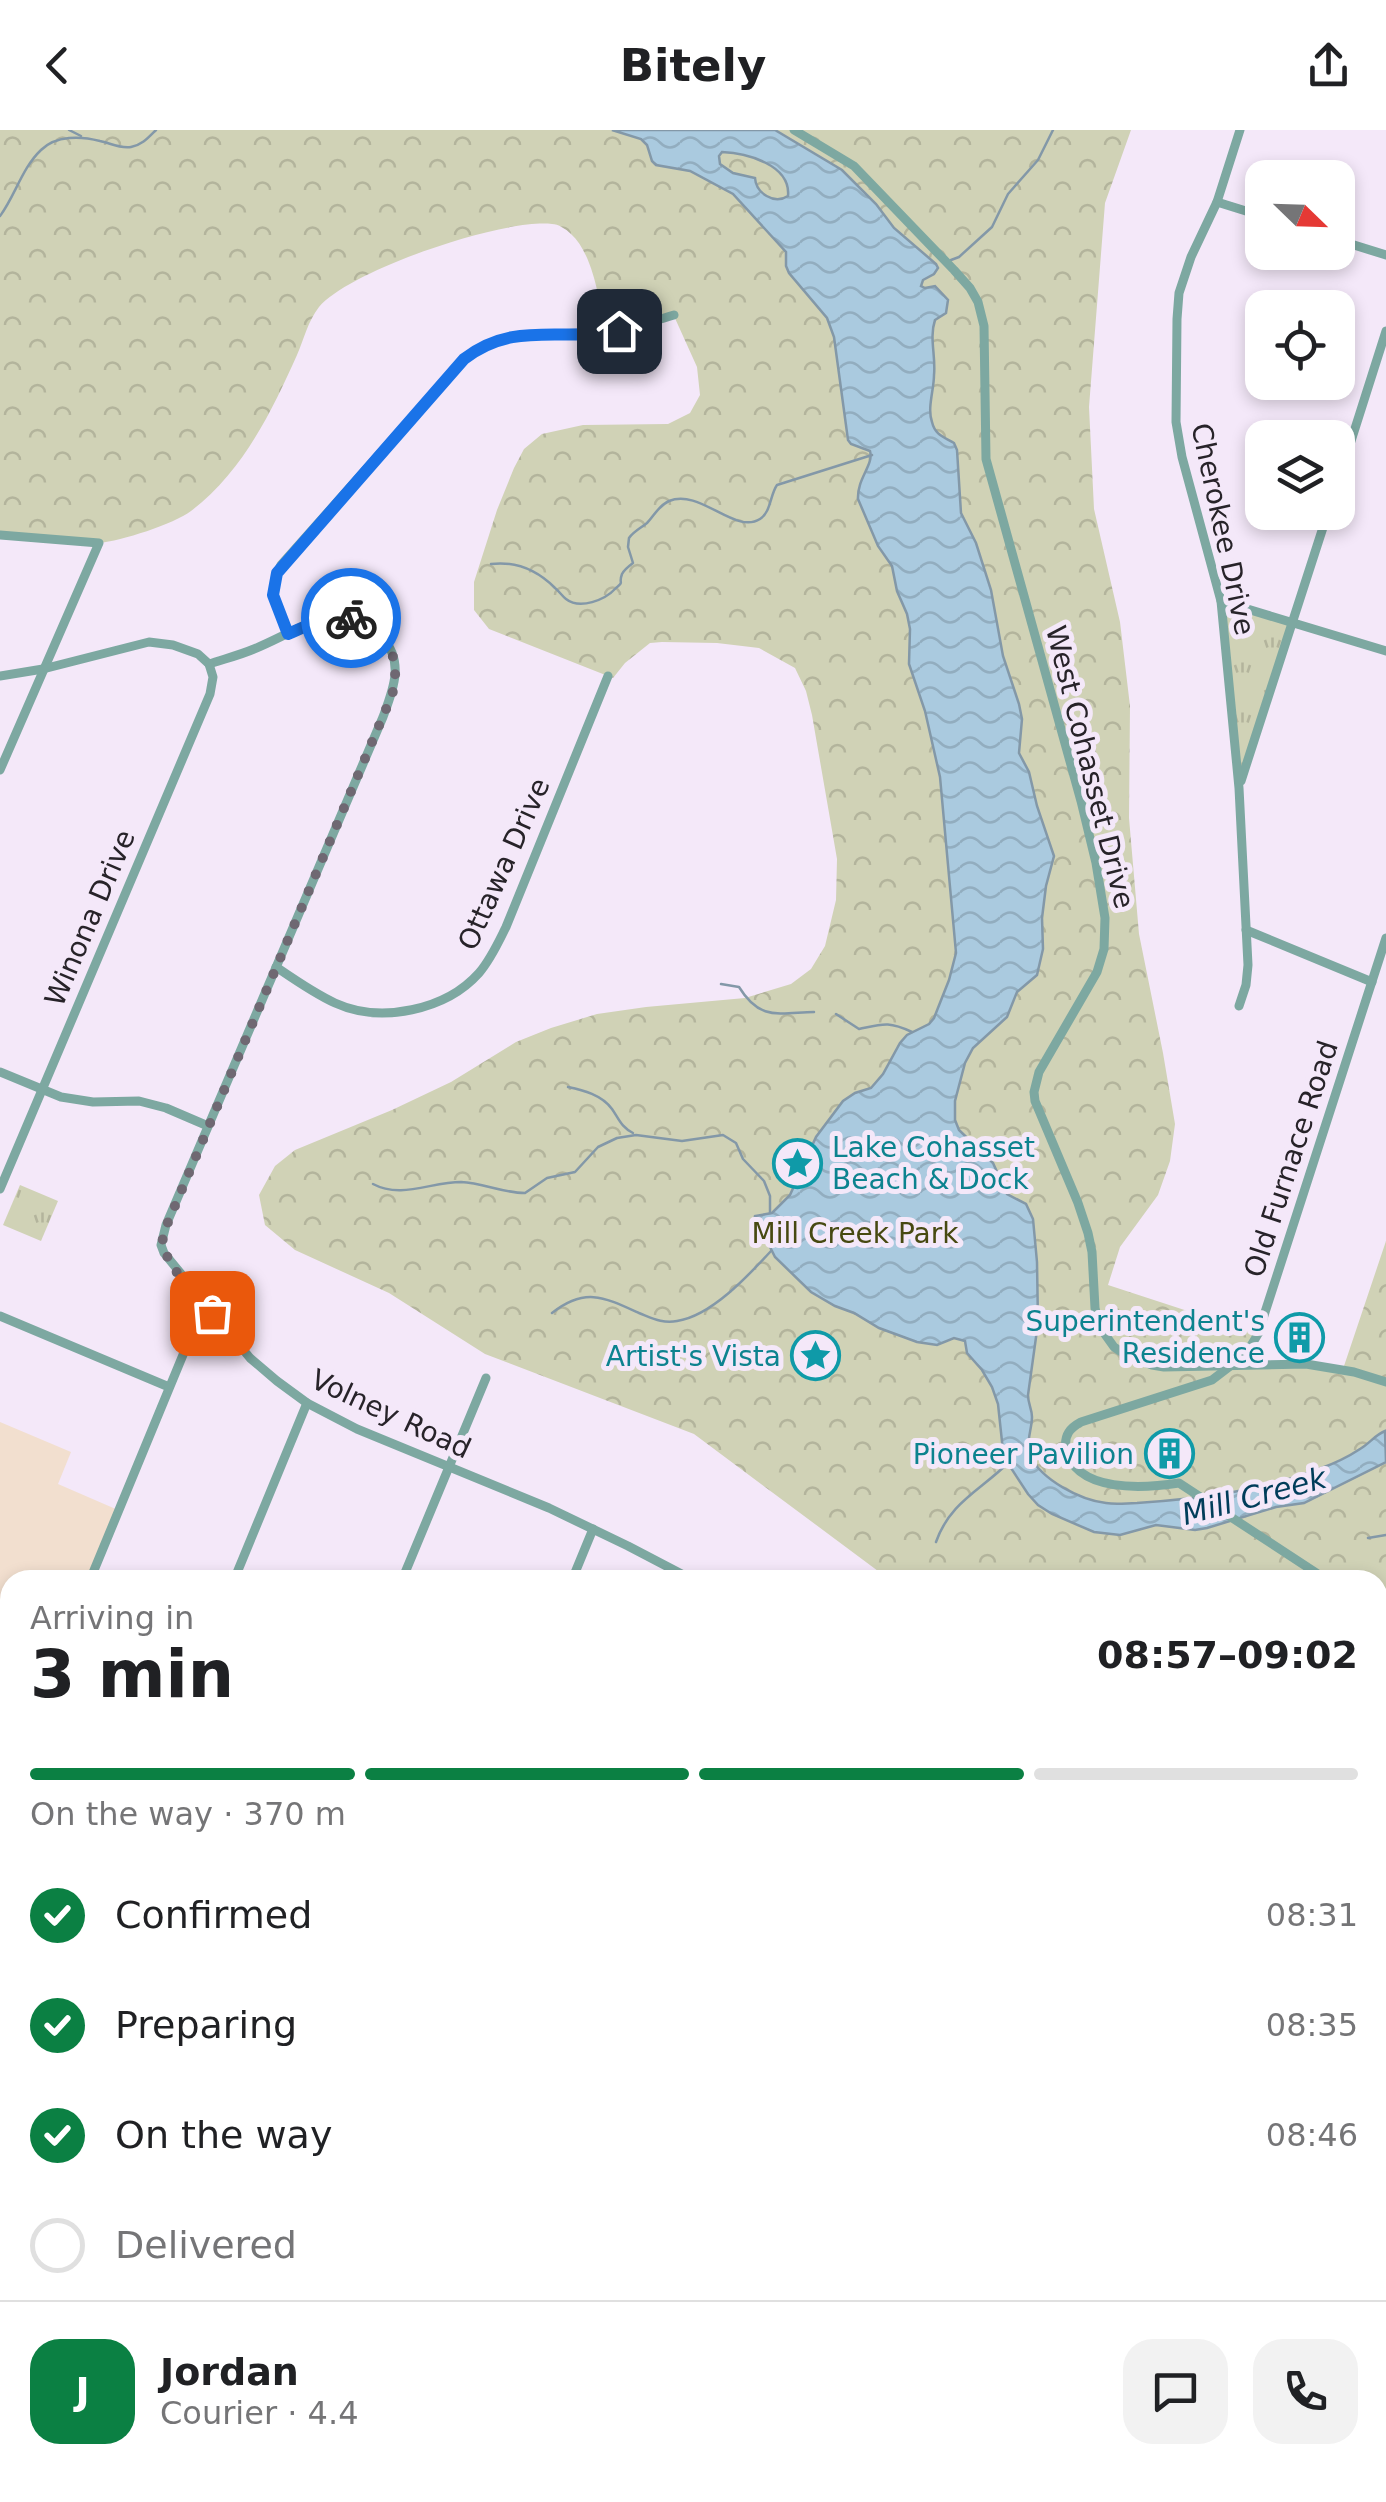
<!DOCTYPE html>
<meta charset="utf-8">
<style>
:root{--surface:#fff;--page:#f2f2f2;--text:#202124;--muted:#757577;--line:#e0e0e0;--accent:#0b8043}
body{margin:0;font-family:"DejaVu Sans",sans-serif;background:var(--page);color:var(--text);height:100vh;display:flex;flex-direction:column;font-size:38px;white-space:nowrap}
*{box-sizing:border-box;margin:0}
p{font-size:32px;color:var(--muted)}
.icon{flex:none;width:55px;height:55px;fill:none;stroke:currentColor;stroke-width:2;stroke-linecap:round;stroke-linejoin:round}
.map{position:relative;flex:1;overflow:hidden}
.drawer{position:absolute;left:0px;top:1440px;width:1388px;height:932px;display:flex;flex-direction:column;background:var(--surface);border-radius:30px 30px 0 0;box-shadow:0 5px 15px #0003}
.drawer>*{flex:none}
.needle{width:65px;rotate:113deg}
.controls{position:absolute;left:1245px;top:30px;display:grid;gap:20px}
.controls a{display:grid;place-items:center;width:110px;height:110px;border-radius:20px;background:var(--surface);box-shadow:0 5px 15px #0003;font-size:50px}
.pin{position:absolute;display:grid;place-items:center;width:85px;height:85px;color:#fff;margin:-42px;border-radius:20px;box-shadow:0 5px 15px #0006}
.courier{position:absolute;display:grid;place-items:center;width:100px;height:100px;margin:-50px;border:8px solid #1a73e8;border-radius:50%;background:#fff;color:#222;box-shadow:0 2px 12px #0007}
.overview em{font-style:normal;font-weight:700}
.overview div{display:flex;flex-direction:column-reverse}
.overview{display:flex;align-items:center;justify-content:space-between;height:170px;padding:0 30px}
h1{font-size:65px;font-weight:700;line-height:75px}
.bar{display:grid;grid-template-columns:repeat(4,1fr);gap:15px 10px;align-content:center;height:120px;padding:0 30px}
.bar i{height:12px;border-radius:8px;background:var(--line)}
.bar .current{background:var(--accent)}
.bar p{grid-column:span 4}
.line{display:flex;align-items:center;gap:25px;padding:0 30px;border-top:2px solid var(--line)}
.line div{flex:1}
.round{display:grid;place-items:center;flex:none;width:105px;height:105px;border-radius:30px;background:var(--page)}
ol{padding:0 30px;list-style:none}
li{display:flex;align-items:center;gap:30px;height:110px}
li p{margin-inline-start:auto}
li .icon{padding:10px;border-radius:50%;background:var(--accent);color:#fff;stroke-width:4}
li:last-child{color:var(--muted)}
li i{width:55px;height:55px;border:5px solid var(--line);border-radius:50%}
header{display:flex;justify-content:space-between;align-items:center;height:130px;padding:0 30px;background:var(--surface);font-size:45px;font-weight:700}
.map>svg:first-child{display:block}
.commercial{fill:#f2dfcf}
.grass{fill:url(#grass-tufts)}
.forest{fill:url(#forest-firs)}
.park{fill:url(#park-crowns)}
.water{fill:url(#water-waves);stroke:#8398a8;stroke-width:2.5;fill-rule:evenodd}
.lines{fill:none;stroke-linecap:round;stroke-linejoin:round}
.stream{stroke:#8398a8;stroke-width:2.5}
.street{stroke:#7da8a1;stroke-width:9}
.secondary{stroke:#41867d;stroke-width:12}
.done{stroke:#6f6872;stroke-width:10;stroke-dasharray:0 18}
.route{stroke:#1a73e8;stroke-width:12}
.labels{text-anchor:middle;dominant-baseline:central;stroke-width:10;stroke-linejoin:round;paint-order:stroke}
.street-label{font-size:28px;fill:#272329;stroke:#f4e8f9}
.culture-label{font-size:28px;fill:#0d838f;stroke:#f4e8f9;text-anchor:end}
.park-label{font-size:28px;fill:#474911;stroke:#f4e8f9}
.water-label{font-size:30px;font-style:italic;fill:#003d5a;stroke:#f4e8f9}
</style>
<header><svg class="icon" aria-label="back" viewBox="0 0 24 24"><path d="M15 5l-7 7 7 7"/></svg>Bitely<svg class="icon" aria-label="share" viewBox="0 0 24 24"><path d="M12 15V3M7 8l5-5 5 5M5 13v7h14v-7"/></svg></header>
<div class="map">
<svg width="1386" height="2372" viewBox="0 0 1386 2372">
<defs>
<pattern id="grass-tufts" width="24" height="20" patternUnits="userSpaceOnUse" patternTransform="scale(2.5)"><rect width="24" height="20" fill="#d0d2b6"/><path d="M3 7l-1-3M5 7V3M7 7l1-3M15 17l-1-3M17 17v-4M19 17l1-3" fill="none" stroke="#b3b49c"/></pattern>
<pattern id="forest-firs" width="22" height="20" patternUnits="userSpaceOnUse" patternTransform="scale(2.5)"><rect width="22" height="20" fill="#d0d2b6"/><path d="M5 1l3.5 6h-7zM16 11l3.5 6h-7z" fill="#b3b49c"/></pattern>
<pattern id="park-crowns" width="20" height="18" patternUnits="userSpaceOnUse" patternTransform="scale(2.5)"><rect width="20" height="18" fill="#d0d2b6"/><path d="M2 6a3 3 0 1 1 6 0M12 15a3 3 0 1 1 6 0" fill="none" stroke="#b3b49c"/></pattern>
<pattern id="water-waves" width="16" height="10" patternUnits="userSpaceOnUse" patternTransform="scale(2.5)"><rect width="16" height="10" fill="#aacadf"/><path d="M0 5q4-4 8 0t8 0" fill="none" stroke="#92adbf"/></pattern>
</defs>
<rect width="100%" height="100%" fill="#f4e8f9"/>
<polygon class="commercial" points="0,1292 71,1322 58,1354 118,1380 90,1450 10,1450 10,1541 0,1537"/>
<g class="grass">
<polygon points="1221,471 1292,492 1239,658"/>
<polygon points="20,1055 58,1071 41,1111 3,1095"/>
</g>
<polygon class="forest" points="0,1677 10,1682 10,1842 1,1838 0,1840"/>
<g class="park">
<path d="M0 0H1131L1105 73 1089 277 1094 379 1120 492 1130 576 1129 688 1139 804 1163 923 1175 994 1170 1031 1158 1065 1120 1117 1108 1155 1258 1204 1234 1233 1343 1239 1386 1111V1564L1378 1559V1450H894L882 1444 694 1304 485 1224 389 1163 295 1120 265 1095 259 1065 275 1036 295 1020 392 980 451 952 516 912 551 898 597 884 646 877 745 868 791 854 811 839 825 816 836 770 837 729 812 585 806 561 795 538 759 518 717 513 662 512 650 513 625 533 613 548 489 499 474 480V452L497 380 514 338 524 319 542 304 583 295 668 294 690 283 700 265 697 237 674 186 605 203C600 174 594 125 571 104 566 99 558 94 552 94 504 88 350 140 319 177 308 191 304 209 297 225 272 281 242 343 191 381 174 394 121 411 99 413 89 414 78 411 68 411 45 409 23 407 0 405Z"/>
<polygon points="1386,1611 1386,2372 1319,2372 1303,2363 1378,2362 1378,1624"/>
</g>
<path class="water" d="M612 0H775L842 40 876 74 894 98 936 134 938 138 934 144 923 150 921 156 925 158 935 156 948 170 946 183 935 190C929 208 936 226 934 245 934 260 927 278 932 292 935 305 944 307 954 313L957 320 961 383 976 413 991 460 1003 526 1019 574 1022 589 1019 623 1029 642 1037 676 1054 726 1046 756 1042 788 1043 819 1037 845 1017 862 1007 887 973 918 965 933 955 971V990L959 1000 993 1033 1007 1064 1026 1074 1033 1089 1037 1132 1038 1193 1028 1265C1028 1274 1032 1279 1032 1287 1032 1299 1025 1315 1030 1326 1042 1350 1080 1370 1106 1373 1117 1375 1127 1373 1137 1373 1198 1369 1261 1361 1319 1339 1333 1334 1348 1327 1360 1319 1370 1313 1375 1305 1385 1301L1386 1332 1304 1373 1276 1377 1207 1398 1195 1400 1156 1395 1120 1405 1094 1402 1052 1384 1038 1375 1028 1364 1009 1335 1003 1321 998 1274 992 1257 982 1240 967 1223 965 1211 954 1208 937 1215 917 1212 879 1198 854 1183 835 1176 811 1162 775 1127 765 1107 754 1092 755 1086 772 1083 790 1065 816 1007 843 971 855 963 871 958 883 944 900 913 907 905 929 894 934 888 949 850 956 823 940 647 925 581 909 534 910 499 907 484 897 461 892 436 878 416 858 369C857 348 874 335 870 321L851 314 848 310 834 207 827 188 789 143 786 136V122L733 64 690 41 656 35 652 31 647 15 641 9ZM722 22C747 23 791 35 788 66 774 75 756 63 755 48L733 43 720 34 719 26Z"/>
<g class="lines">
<g class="stream">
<polyline points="69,0 81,6"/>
<path d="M0 86C15 66 22 38 41 20 56 5 81 6 100 11 110 13 120 19 131 17 142 15 148 8 156 0"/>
<polyline points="951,130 959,127 992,97 1008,64 1038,30 1053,0"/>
<path d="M491 434C516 431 538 441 555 458 559 461 562 466 566 469 580 480 605 470 616 458 625 450 618 455 622 444 624 440 629 436 633 433L628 417 629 408C634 401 641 398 647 393 655 385 658 376 669 371 700 358 735 405 760 389 771 382 770 365 777 355L872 325"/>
<path d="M721 854 739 857C760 891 778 883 814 882"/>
<path d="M836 884 859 899C883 894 888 891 912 902"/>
<path d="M568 957C583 960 602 965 612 979 619 989 621 997 633 1003"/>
<path d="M373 1054C401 1069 431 1052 461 1052 483 1053 503 1063 525 1063L547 1048 575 1042 598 1017 617 1008 636 1005 682 1011 723 1005 736 1013 743 1029 764 1051 770 1066V1083"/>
<path d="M552 1183C585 1157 604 1167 639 1183 652 1188 663 1194 677 1191 711 1186 748 1146 771 1121"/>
<polyline points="1368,1408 1386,1405"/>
<path d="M936 1412C950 1372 981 1360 1008 1333"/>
<polyline points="1378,1989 1386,1994"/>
</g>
<g class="street">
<polyline points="794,0 854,36 954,140 970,158 978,172 984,196 986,329 1081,671 1096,733 1105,788 1104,819 1097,842 1039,942 1034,962 1035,971 1078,1073 1088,1103 1092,1122 1095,1178 1099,1196 1114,1217 1126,1225 1152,1235 1164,1237 1306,1234 1354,1242 1386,1252"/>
<polyline points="1217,72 1262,86"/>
<polyline points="1338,110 1386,125"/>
<polyline points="1338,352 1386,201"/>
<polyline points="0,405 99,413 0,640"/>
<polyline points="1221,471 1386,521"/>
<path d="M288 504C277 480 267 460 281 435L464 229C507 196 541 208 591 205 619 203 647 193 674 185"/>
<path d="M209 534C224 529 240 525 254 519 297 502 342 464 382 507 405 532 393 560 383 587L166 1095 161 1115 164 1123 250 1228 277 1251 307 1273 357 1299 549 1378 628 1416 693 1450"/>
<polyline points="0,546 43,539 149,512 173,515 198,524 209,534"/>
<polyline points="1241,651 1328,382"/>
<polyline points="1246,800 1372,852"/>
<path d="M276 837C295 850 315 864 335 873 381 894 446 880 479 843 491 829 498 813 506 797L608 546"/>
<polyline points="1239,876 1246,855 1248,835 1239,658 1221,471 1182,327 1176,292 1177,189 1179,163 1191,127 1217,72 1240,0"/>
<polyline points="0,942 61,967 93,972 139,971 166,978 208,996"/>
<polyline points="0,1059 210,564 213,547 209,534"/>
<polyline points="0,1186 169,1257"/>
<polyline points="90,1450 204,1174"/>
<polyline points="234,1450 307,1273"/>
<polyline points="402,1450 486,1248"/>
<polyline points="572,1450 593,1399"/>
<path d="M1327 1450 1179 1353C1146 1358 1075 1364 1066 1318 1064 1305 1070 1298 1081 1292L1212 1250 1246 1224 1258 1204 1386 808"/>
<polyline points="1378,1507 1386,1518"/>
<polyline points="1378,1624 1386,1611"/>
<polyline points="0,1901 10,1906"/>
<polyline points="0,2116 10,2093"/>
<polyline points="0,2280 10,2284"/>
<polyline points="196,2362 219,2372"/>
<polyline points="77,2372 82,2362"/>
<polyline points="242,2372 247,2362"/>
<polyline points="410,2372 415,2362"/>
<polyline points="579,2372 583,2362"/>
<polyline points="710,2372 714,2362"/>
<polyline points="845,2372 849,2362"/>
<polyline points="1079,2372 1084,2362"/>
</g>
<g class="secondary">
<polyline points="0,1537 10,1541"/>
<polyline points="1253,2362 1261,2372"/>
</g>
</g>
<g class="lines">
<path class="done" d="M212 1183C195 1163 159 1131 163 1104L392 565C402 529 388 499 351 488"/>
<path class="route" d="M351 488C328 484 309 495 288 504L273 465 277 443 464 229C514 190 562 212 619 201"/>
</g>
<defs>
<symbol id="sight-ring" viewBox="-11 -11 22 22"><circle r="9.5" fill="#f4e8f9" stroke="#0f9aa8" stroke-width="1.5"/><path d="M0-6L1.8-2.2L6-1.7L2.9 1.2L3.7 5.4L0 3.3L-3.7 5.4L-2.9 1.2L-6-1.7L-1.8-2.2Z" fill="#0f9aa8"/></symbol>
<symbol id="building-ring" viewBox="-11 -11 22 22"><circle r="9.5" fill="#f4e8f9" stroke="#0f9aa8" stroke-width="1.5"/><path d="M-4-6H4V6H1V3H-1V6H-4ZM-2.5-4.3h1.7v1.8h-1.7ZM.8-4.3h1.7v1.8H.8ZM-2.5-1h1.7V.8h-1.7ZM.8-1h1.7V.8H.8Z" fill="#0f9aa8"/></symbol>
</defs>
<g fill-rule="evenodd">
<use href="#sight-ring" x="770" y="1006" width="55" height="55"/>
<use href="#building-ring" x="1272" y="1180" width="55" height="55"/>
<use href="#sight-ring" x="788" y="1198" width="55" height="55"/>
<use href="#building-ring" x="1142" y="1296" width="55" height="55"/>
</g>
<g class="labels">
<g class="street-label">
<text transform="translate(1223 399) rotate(78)">Cherokee Drive</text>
<text transform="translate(1090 637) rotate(76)">West Cohasset Drive</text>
<text transform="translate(504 734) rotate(-66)">Ottawa Drive</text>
<text transform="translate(90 788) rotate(-67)">Winona Drive</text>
<text transform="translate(1291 1029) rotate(-72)">Old Furnace Road</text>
<text transform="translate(391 1284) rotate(25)">Volney Road</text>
</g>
<g class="culture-label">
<text x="832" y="1017" text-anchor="start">Lake Cohasset<tspan x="832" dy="32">Beach &amp; Dock</tspan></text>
<text x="1265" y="1191">Superintendent's<tspan x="1265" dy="32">Residence</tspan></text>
<text x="781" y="1226">Artist's Vista</text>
<text x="1134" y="1324">Pioneer Pavilion</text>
</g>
<g class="park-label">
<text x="855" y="1103">Mill Creek Park</text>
</g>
<g class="water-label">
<text transform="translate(1254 1366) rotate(-15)">Mill Creek</text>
</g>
</g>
</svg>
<div class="controls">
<a><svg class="needle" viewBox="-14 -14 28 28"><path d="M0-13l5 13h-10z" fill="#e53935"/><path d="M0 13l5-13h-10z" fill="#757577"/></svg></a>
<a><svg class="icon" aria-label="locate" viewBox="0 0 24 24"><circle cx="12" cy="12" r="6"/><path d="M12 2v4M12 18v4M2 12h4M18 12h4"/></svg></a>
<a><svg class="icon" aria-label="layers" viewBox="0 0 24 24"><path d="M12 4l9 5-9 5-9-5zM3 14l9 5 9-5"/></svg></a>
</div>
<div class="pin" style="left:212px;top:1183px;background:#ea580c"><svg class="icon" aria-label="bag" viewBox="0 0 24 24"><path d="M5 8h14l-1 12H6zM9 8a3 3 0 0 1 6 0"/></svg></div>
<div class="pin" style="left:619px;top:201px;background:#1f2937"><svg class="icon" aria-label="home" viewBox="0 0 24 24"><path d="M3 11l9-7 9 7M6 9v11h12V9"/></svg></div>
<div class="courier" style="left:351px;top:488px"><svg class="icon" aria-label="bike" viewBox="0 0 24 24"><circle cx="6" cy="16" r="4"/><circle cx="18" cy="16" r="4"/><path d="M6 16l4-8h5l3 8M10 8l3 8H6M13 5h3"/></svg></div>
<section class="drawer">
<div class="overview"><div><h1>3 min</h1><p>Arriving in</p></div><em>08:57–09:02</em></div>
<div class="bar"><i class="current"></i><i class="current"></i><i class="current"></i><i></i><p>On the way · 370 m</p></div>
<ol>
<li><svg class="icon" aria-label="check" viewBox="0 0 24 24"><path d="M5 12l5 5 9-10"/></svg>Confirmed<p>08:31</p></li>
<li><svg class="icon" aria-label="check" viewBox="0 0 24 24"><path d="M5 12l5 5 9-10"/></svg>Preparing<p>08:35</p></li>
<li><svg class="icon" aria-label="check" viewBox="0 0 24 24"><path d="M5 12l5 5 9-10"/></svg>On the way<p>08:46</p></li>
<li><i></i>Delivered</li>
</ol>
<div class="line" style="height:180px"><b class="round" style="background:var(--accent);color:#fff">J</b><div><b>Jordan</b><p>Courier · 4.4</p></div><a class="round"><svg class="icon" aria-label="chat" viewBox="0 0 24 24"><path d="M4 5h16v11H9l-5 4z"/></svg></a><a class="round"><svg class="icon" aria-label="phone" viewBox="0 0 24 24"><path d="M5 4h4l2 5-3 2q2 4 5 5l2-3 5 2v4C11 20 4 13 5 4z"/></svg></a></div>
</section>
</div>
